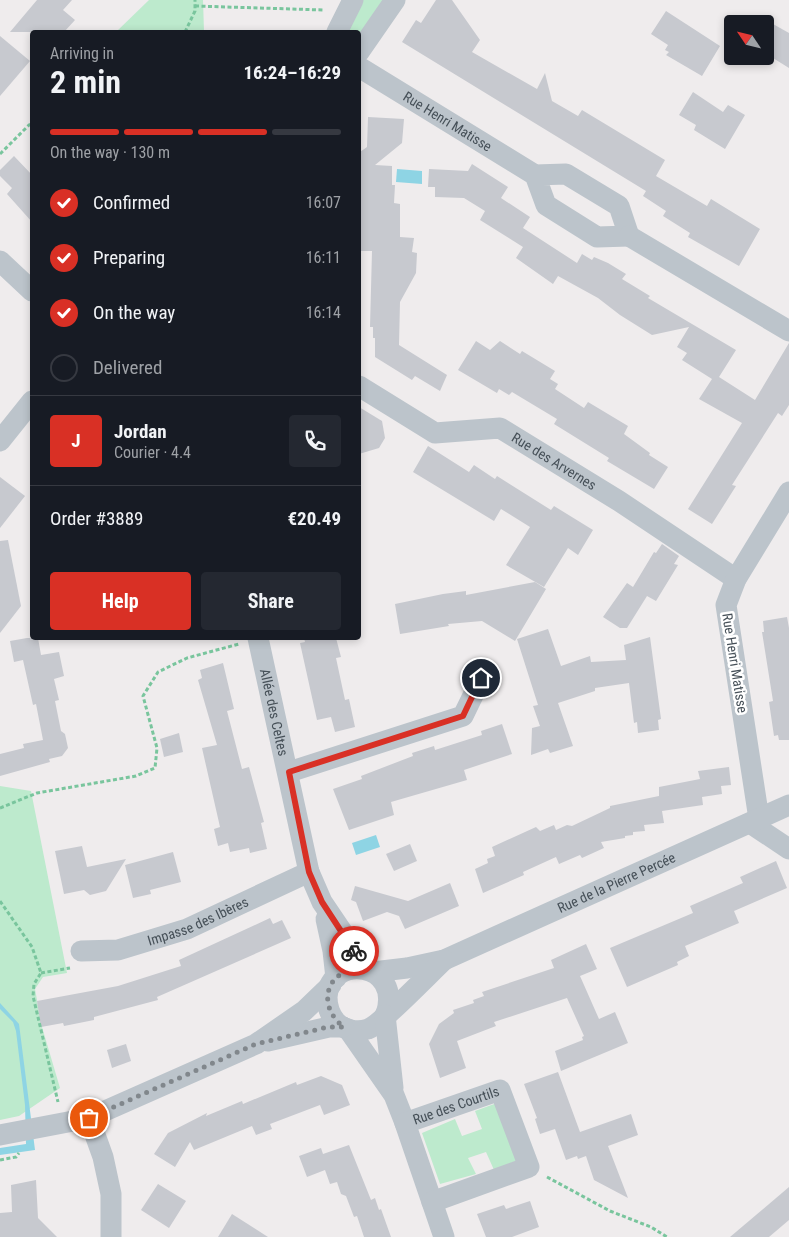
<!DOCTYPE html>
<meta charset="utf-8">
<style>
:root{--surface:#171b24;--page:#242831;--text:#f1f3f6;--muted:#9ea1a6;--line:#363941;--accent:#d93025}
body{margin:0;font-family:"Roboto Condensed",sans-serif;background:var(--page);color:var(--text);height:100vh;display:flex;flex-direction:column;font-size:19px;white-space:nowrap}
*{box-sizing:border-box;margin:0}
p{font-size:16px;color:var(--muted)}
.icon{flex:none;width:28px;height:28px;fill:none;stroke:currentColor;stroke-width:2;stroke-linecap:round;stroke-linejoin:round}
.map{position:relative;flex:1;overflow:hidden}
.details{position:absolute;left:30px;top:30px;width:331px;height:610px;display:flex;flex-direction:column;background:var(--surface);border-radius:5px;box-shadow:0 2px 8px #0003}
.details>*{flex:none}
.needle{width:32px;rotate:305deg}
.tools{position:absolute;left:724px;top:15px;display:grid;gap:10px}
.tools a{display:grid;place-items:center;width:50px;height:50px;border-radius:5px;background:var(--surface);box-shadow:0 2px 8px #0003;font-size:25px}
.pin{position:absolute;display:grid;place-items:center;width:42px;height:42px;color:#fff;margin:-21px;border:2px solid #fff;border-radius:50%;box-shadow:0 1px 5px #0007}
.courier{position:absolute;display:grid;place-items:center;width:50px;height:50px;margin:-25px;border:4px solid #d93025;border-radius:50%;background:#fff;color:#222;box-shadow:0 1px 6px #0007}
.headline em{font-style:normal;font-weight:700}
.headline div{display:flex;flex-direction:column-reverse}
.headline{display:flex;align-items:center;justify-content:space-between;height:85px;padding:0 20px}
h1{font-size:32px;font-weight:700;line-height:38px}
.bar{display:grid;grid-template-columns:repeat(4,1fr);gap:8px 5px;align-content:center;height:60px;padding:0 20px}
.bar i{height:6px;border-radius:4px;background:var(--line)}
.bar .on{background:var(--accent)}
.bar p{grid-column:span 4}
.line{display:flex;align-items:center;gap:12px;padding:0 20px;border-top:1px solid var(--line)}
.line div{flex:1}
.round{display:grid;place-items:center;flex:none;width:52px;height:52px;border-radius:5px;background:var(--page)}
ol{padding:0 20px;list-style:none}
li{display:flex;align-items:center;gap:15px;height:55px}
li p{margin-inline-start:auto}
li .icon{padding:5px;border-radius:50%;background:var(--accent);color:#fff;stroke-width:4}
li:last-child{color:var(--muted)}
li i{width:28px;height:28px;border:2px solid var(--line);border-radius:50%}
.primary-button{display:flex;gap:10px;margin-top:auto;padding:10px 20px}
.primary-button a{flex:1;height:58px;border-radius:5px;background:var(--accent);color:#fff;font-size:20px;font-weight:700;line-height:58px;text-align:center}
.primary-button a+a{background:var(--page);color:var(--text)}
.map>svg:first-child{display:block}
.green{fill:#bdeacd}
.water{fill:#8ed4e4}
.building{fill:#c7c9cf}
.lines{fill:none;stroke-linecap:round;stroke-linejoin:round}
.path{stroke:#79c59d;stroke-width:3;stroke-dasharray:4 2.5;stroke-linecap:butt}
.street{stroke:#bcc4cb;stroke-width:21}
.done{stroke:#81878c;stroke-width:5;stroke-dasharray:0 9}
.route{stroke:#d93025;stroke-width:6}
.labels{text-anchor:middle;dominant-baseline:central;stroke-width:5;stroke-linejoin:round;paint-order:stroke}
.street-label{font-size:14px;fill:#465058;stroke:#fff}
</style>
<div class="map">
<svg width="789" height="1237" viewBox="0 0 789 1237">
<rect width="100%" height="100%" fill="#efeced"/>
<g class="green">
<polygon points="149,0 203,0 204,32 116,32"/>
<polygon points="357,0 384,0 359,35 359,32 342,32"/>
<polygon points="0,786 31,791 67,973 43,977 35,989 42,1027 60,1088 19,1116 0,1120"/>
<polygon points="497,1103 518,1160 494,1170 486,1152 468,1158 476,1174 440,1184 422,1133 455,1119 462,1136 482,1129 475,1111"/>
</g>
<g class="water">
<polygon points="397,169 422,171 422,184 396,182"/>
<polygon points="376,835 380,847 356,855 352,843"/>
<polygon points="0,1003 19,1024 35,1150 0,1155 0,1148 26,1144 25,1105 16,1031 13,1022 0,1009"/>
</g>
<g class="building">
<polygon points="37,0 72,0 63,10 75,20 64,32 10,32"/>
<polygon points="436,0 452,0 480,40 472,52 537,89 545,73 552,101 578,116 582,110 665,160 656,176 707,206 711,199 760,229 739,266 688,237 690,233 663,216 666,211 643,196 646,191 402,42 416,20 421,23"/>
<polygon points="666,11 720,46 702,76 666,55 669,52 665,50 668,45 651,34"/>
<polygon points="765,23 771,27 773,24 789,33 789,68 765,53"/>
<polygon points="0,36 30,61 0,96"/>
<polygon points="693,92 723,112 728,105 745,115 725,149 694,130 696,125 679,115"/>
<polygon points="368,117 404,119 402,143 375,165 392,166 392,185 395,185 394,203 400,204 400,237 414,238 412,252 417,253 416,273 400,302 399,345 447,375 440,391 415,376 412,380 375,357 375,338 373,338 373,327 370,327 372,251 360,251 361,239 359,239 360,152 367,147"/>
<polygon points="14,156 32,175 32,222 7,194 12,188 0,176 0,170"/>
<polygon points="472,164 508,187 501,198 530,217 523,228 577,263 582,254 592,260 594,257 608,263 626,274 622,279 650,296 648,298 736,350 719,377 755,400 789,343 789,405 782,416 778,413 732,485 736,486 712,524 688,509 742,423 699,399 712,379 682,360 687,353 677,347 689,327 652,335 620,315 598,298 558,276 553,284 516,258 523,247 480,220 485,211 464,198 435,197 435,187 428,187 429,169 468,171"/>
<polygon points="476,341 490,350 500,341 520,354 522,351 555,371 550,379 558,384 555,389 584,408 588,402 628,426 624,434 650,453 649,455 668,467 654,489 607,461 609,458 554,424 557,419 512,392 509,395 499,389 497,393 458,370"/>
<polygon points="359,407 382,421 385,438 379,448 359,454"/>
<polygon points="428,446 469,472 474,465 495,479 497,476 551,510 554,506 593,530 578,555 568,548 544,587 506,565 530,527 501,509 494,521 413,472"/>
<polygon points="0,477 25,496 0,528"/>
<polygon points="8,540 21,606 0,633 0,541"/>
<polygon points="662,544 679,556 674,564 678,565 656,601 647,596 627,628 620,628 603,617 627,583 633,587 654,552 656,553"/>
<polygon points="535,582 546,589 515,641 482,621 448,624 449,626 400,634 395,604 443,594 466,591 466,595"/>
<polygon points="787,617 789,628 789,740 779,740 778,735 774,736 769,702 773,701 762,632 764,632 763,621"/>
<polygon points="548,629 561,666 590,656 591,662 626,660 624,645 650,637 661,719 658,720 659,730 638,733 637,722 634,723 629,683 595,688 595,691 558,703 573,746 550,753 548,749 531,755 532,728 540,726 533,706 538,705 517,639"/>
<polygon points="27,638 38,638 41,655 59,652 64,676 54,679 59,700 55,701 61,731 65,734 68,748 62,756 49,759 50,762 0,776 0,754 24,748 23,744 43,740 36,704 33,705 23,660 14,662 10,641"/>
<polygon points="304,638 336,638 341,657 336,658 345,700 349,699 355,727 335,732 331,717 317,720 300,643 305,642"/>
<polygon points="223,663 234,709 227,711 242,769 249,767 264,822 261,823 267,849 250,853 249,848 230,852 228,843 218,846 214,829 220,827 202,748 217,745 198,680 202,678 200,670"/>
<polygon points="502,724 512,754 464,770 467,780 391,802 394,815 349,830 333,789 362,779 361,776 413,756 412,753 434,746 435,750 482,735 481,731"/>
<polygon points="179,733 183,752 164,757 160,739"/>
<polygon points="729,767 731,785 721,786 722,794 702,797 703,805 662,811 664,823 644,825 645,831 633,832 633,835 625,836 625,838 601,842 604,848 582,858 580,855 559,864 556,857 523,872 524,875 483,893 475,869 488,863 487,859 495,856 492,847 536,827 540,831 554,825 556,830 567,825 572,826 610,808 610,806 659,796 659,787 700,779 698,771"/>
<polygon points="410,844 417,861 394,871 386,854"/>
<polygon points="82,846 87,867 126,859 106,891 90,895 84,890 64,894 55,851"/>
<polygon points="173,852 181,882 150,890 151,894 133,898 125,865"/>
<polygon points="776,861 787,888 734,911 739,923 685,946 689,956 677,962 678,965 627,987 610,948 693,913 690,906 743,883 740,877"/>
<polygon points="450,883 459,906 405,929 399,916 387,912 363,921 356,902 351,900 355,886 408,901"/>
<polygon points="270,918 273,924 282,920 291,938 157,997 158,1000 94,1017 94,1020 64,1026 63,1023 41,1027 37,1001 118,986 181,966 179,960"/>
<polygon points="586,944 597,969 580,976 599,1019 615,1012 628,1043 561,1071 555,1051 583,1040 582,1037 584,1036 567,998 494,1022 496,1026 457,1041 466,1068 440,1078 429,1044 439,1024 454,1013 453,1010 474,1003 473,1000 484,996 482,992 554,968 551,960"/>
<polygon points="126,1044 131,1061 112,1068 107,1050"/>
<polygon points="558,1072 580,1132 631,1114 638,1135 608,1146 628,1198 594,1180 586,1156 578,1159 577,1156 566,1160 555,1129 540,1134 535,1119 537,1118 524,1084"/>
<polygon points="321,1076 342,1085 350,1105 324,1115 320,1105 270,1124 272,1129 256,1135 252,1126 194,1150 190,1142 175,1167 154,1154 168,1133 207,1113 206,1116 242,1101 243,1104 296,1082 297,1085"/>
<polygon points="349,1145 371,1200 375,1198 379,1210 381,1209 391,1237 364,1237 357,1216 354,1217 346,1196 341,1194 337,1182 330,1184 325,1170 307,1177 299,1156 321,1148 323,1154"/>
<polygon points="36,1180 38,1218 57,1237 0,1237 0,1213 12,1212 11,1185"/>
<polygon points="158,1184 186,1201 169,1228 141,1210"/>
<polygon points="789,1187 789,1220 769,1237 730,1237"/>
<polygon points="530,1201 539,1227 512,1237 486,1237 477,1214 504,1205 506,1209"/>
<polygon points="232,1214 268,1237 218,1237"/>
</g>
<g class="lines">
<g class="path">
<polyline points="195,6 324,10"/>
<polyline points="185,32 195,11 195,0"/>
<polyline points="0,154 29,125 32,124"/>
<polyline points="0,808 37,793 136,776 155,768 157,748 143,696 158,672 187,658 239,644"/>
<polyline points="0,901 32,947 41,973 34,984 33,996 58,1102"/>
<polyline points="41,973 70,968"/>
<polyline points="0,1160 16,1157 19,1153"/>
<polyline points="547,1177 610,1211 651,1227 667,1237"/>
</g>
<g class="street">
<polyline points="337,32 353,0"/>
<polyline points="359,52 395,0"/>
<path id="s1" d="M359 67 535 175 566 174 619 206 629 236 597 237 546 205 535 175"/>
<polyline points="629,236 789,331"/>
<polyline points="0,261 32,291"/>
<path id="s2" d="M359 386 435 433 500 428 619 501 736 579"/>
<polyline points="0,441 32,401"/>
<path id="s3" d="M258 638 309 872 322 902 368 970"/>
<polyline points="289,772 463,716 481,679"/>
<polyline points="759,819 726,605 736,579 789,492"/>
<polyline points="750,823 789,849"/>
<polyline points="326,919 333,951 336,978"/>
<path id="s4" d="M81 951 118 950 187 929 309 872"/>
<path id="s5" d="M373 972 407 968 444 960 789 805"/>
<path d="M386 1014C403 962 330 953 327 997 327 1006 330 1015 336 1022 344 1030 357 1033 368 1029 380 1025 430 973 444 960"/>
<polyline points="385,1015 393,1088"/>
<polyline points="348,1029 394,1095 405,1123 444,1237"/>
<polyline points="268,1041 329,1027 343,1027"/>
<polyline points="89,1118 103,1157 111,1194 111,1237"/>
<path id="s6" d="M405 1123 500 1090 529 1167 432 1202"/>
<polyline points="0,1135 89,1118 256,1044 304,1011 331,985"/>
</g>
</g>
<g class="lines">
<path class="done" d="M89 1118 256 1044 328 1027H344C313 1004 329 963 368 970L354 951"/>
<polyline class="route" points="354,951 322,902 309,872 289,772 463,716 481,678"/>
</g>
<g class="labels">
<g class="street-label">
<text stroke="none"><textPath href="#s1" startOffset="104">Rue Henri Matisse</textPath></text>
<text stroke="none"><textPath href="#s2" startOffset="218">Rue des Arvernes</textPath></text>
<text transform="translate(735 663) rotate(81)">Rue Henri Matisse</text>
<text stroke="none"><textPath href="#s3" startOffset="76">Allée des Celtes</textPath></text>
<text stroke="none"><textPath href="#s5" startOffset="261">Rue de la Pierre Percée</textPath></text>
<text stroke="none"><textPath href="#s4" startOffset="122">Impasse des Ibères</textPath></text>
<text stroke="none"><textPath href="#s6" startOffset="54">Rue des Courtils</textPath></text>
</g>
</g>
</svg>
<div class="tools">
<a><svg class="needle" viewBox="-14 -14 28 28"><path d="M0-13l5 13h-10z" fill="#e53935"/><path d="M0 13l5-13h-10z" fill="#9ea1a6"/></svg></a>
</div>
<div class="pin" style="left:89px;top:1118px;background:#ea580c"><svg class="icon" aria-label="bag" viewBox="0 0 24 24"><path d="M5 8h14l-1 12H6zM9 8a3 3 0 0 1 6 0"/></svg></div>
<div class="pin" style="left:481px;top:678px;background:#1f2937"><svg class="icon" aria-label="home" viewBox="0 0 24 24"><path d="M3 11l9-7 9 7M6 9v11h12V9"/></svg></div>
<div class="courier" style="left:354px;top:951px"><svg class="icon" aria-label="bike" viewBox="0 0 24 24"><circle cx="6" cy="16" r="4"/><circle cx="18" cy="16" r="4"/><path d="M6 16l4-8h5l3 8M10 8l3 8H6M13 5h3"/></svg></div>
<section class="details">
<div class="headline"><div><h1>2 min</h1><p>Arriving in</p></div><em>16:24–16:29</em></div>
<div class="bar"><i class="on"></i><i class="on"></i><i class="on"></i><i></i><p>On the way · 130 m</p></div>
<ol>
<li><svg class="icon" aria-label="check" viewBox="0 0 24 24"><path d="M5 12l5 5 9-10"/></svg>Confirmed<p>16:07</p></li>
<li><svg class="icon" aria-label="check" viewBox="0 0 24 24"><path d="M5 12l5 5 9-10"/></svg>Preparing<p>16:11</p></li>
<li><svg class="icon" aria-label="check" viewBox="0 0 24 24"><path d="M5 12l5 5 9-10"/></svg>On the way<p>16:14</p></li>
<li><i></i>Delivered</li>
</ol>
<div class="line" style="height:90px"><b class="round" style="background:var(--accent);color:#fff">J</b><div><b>Jordan</b><p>Courier · 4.4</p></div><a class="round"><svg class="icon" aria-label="phone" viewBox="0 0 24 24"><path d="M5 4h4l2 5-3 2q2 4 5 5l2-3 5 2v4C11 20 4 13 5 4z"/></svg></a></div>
<div class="line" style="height:65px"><div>Order #3889</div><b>€20.49</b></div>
<div class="primary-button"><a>Help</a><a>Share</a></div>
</section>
</div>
